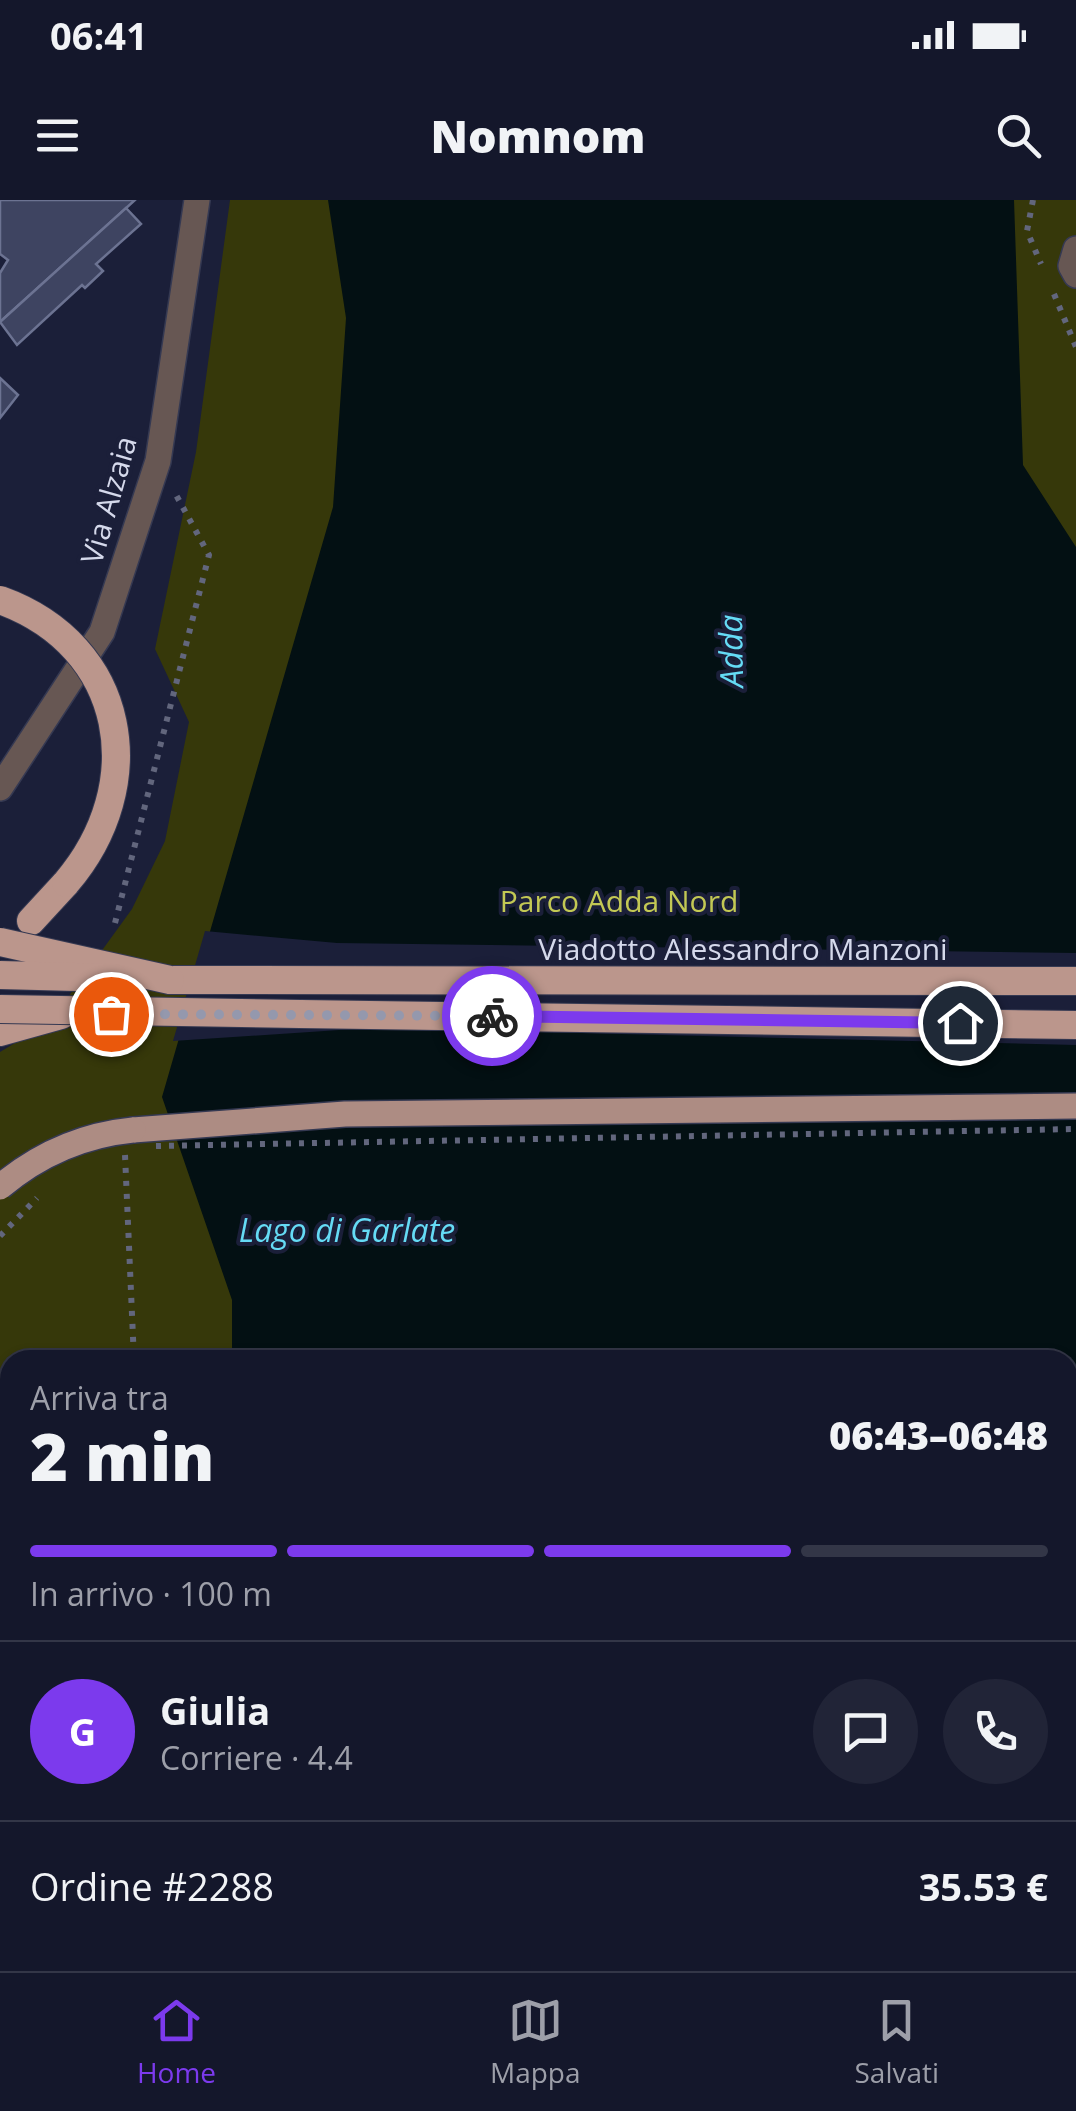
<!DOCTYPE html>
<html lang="it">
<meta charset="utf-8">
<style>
:root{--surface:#14172b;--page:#212437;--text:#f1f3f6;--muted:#9d9fa9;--line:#333647;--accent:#7c3aed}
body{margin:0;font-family:"Open Sans",sans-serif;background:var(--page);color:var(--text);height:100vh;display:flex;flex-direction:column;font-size:38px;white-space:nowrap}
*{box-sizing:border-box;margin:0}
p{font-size:32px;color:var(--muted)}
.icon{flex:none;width:55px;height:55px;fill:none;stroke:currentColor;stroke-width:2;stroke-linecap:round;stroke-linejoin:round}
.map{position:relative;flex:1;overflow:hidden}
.drawer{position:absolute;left:0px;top:1150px;width:1078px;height:622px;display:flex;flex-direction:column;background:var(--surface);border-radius:30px 30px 0 0;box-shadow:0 2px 8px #0004,0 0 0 2px var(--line)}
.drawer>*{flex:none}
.pin{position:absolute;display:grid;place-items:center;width:85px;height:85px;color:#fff;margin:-42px;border:5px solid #fff;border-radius:50%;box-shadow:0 2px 10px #0007}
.courier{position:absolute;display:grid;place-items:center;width:100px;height:100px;margin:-50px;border:8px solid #7c3aed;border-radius:50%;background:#fff;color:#222;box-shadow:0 2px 12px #0007}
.head em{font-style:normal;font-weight:800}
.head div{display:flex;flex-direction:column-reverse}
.head{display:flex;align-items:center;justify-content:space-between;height:170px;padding:0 30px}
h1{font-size:65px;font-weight:800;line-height:75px}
.bar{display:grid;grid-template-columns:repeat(4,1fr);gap:15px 10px;align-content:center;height:120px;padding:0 30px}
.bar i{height:12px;border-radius:8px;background:var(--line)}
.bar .on{background:var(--accent)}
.bar p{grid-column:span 4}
.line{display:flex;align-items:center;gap:25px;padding:0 30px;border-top:2px solid var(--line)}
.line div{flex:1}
.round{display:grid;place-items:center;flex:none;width:105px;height:105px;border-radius:52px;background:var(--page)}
.status{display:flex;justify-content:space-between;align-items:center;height:70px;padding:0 50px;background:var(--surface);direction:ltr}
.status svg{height:28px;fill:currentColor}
header{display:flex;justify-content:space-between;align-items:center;height:130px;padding:0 30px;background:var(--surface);font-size:45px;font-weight:800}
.dock{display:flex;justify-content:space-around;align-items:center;height:140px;border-top:2px solid var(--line);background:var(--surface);font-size:28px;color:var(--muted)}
.dock a{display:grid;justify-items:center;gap:5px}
.dock .on{color:var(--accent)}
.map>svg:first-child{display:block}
.green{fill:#36380a;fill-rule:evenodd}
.water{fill:#031013}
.pier{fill:#1b1f39}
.building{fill:#3e4461;stroke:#6c7392;stroke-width:2.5}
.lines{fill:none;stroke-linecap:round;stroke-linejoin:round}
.minor-casing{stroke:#353952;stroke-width:28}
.primary-casing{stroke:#353952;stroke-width:28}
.trunk-casing{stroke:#353952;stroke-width:30}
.path{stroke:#62667d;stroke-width:6;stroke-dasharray:5 8;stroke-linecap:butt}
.minor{stroke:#675753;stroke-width:25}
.primary{stroke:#ad8c83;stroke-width:25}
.trunk{stroke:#bb968c;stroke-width:28}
.primary-bridge-casing{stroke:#353952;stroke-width:28;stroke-linecap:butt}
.trunk-bridge-casing{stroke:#353952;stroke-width:30;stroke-linecap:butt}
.path-bridge{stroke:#62667d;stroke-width:6;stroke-dasharray:5 8;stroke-linecap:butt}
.primary-bridge{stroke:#ad8c83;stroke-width:25}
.trunk-bridge{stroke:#bb968c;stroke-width:28}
.done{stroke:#9498ad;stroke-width:10;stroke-dasharray:0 18}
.route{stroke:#7c3aed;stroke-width:12}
.labels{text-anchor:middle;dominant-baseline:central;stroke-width:8;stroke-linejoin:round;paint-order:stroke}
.street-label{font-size:30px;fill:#d5d9eb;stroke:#1b1f39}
.park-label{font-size:30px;fill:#c3c854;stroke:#1b1f39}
.water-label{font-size:32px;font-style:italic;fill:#65dbf5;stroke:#1b1f39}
</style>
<div class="status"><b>06:41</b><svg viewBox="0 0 49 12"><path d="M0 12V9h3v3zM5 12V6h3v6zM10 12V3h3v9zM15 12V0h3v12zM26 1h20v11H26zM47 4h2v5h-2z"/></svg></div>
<header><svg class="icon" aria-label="menu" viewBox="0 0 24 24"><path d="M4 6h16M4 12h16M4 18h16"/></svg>Nomnom<svg class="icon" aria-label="search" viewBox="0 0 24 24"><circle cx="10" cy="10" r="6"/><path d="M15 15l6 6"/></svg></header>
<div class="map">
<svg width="1076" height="1771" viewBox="0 0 1076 1771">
<rect width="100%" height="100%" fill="#1b1f39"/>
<path class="green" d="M230 0H1076V1771H0V852L50 822 132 709 165 641 189 522 155 449 196 252ZM10 1160H1068V1762H10Z"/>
<polygon class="water" points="328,0 1014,0 1023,265 1076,347 1076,1771 0,1771 0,1695 10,1698 10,1762 1068,1762 1068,1160 232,1160 232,1100 162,897 333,307 346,118"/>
<polygon class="pier" points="205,731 337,743 1076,753 1076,845 369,828 173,841"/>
<g class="building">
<polygon points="0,0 135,0 0,122 0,73 8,60 0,54"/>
<polygon points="126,8 141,24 96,64 103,71 85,88 82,85 17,145 0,122"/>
<polygon points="0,178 18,195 0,218"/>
</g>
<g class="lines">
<defs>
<g id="minor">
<polyline points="1076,49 1071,66 1076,75"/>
<polyline points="0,588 102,432 158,261 197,0"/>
</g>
<polyline id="primary" points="133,930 345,914 1076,906"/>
<g id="trunk">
<polyline points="31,721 66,683"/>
<polyline points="170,780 1076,781"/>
<polyline points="300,814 1076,825"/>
<polyline points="0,832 61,815"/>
</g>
</defs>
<use href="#minor" class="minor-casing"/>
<use href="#primary" class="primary-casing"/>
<use href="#trunk" class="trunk-casing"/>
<g class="path">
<polyline points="1033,0 1027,31 1041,64"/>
<polyline points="1054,94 1076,147"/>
<polyline points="115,723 209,355 175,293"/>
<polyline points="125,955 134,1160"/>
<polyline points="0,1618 10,1618"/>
</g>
<use href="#minor" class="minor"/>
<use href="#primary" class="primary"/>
<use href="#trunk" class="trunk"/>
<defs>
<path id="primary-bridge" d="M0 987C39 954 82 935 133 930"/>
<g id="trunk-bridge">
<path d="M0 400C128 446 150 585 66 683"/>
<polyline points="0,742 170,780"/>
<polyline points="0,775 114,778"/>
<polyline points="0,809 300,814"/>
</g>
</defs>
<use href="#primary-bridge" class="primary-bridge-casing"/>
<use href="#trunk-bridge" class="trunk-bridge-casing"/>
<g class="path-bridge">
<polyline points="156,946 1076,929"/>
<polyline points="0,1036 37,998"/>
</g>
<use href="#primary-bridge" class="primary-bridge"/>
<use href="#trunk-bridge" class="trunk-bridge"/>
</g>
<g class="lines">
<polyline class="done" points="111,814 492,816"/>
<polyline class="route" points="492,816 960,823"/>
</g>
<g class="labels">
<g class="street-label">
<text transform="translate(108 300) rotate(-74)">Via Alzaia</text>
<text x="743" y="748">Viadotto Alessandro Manzoni</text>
</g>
<g class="park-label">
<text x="619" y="700">Parco Adda Nord</text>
</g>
<g class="water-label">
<text transform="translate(730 451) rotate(-91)">Adda</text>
<text x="347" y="1029">Lago di Garlate</text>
</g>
</g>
</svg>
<div class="pin" style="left:111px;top:814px;background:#ea580c"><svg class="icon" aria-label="bag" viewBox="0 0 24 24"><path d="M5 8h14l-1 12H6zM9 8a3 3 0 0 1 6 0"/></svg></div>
<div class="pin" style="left:960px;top:823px;background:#1f2937"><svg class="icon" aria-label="home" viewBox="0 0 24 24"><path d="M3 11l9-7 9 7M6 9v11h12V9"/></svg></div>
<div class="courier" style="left:492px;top:816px"><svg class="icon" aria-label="bike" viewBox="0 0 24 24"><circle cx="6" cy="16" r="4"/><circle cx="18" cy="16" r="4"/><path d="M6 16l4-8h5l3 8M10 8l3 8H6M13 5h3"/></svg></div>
<section class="drawer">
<div class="head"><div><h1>2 min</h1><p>Arriva tra</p></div><em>06:43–06:48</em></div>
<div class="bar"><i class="on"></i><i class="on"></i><i class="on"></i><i></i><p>In arrivo · 100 m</p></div>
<div class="line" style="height:180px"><b class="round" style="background:var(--accent);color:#fff">G</b><div><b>Giulia</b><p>Corriere · 4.4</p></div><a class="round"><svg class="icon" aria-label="chat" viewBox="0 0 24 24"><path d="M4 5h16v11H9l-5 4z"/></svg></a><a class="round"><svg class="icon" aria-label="phone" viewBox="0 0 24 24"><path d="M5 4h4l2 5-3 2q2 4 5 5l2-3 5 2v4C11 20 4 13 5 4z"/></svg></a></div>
<div class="line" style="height:130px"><div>Ordine #2288</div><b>35.53 €</b></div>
</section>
</div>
<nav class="dock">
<a class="on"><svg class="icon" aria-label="home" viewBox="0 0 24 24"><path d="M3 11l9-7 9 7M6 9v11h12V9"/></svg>Home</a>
<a><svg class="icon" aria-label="map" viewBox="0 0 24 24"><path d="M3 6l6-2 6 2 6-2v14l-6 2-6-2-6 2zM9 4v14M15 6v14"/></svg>Mappa</a>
<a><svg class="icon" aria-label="saved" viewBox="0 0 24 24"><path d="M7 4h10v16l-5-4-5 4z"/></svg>Salvati</a>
</nav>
